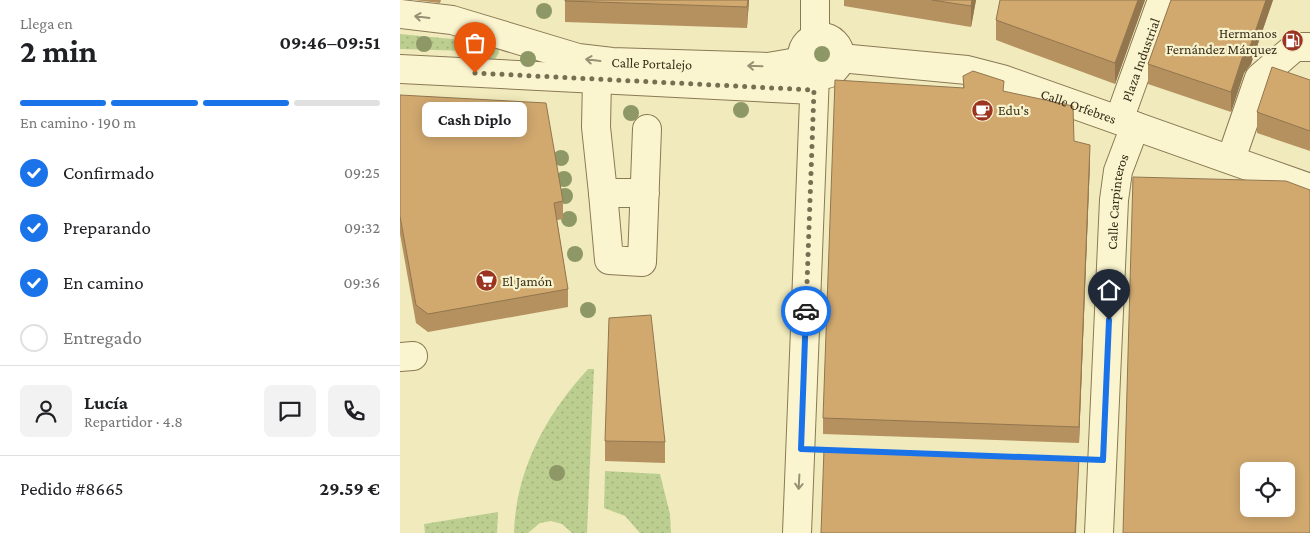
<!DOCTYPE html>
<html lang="es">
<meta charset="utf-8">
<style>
:root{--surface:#fff;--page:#f2f2f2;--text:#202124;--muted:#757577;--line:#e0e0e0;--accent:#1a73e8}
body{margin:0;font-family:"Crimson Pro",serif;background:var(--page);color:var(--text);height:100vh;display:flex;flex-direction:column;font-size:19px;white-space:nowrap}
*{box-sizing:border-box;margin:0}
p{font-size:16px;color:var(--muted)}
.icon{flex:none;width:28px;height:28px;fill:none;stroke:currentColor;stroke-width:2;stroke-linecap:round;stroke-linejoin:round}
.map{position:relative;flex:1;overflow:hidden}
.drawer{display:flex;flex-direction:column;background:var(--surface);width:400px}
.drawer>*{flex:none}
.buttons{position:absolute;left:840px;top:462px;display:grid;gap:10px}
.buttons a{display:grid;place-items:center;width:55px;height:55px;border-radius:8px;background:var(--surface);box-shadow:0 2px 12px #0003;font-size:25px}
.pin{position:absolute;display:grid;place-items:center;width:42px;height:42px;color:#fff;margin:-51px -21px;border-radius:50% 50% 50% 0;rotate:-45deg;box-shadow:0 0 5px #0007}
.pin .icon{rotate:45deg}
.courier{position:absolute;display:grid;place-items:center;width:50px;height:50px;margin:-25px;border:4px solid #1a73e8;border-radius:50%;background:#fff;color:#222;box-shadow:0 1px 6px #0007}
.bubble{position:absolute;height:35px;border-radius:8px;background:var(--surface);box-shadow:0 2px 12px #0003;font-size:16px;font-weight:700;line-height:35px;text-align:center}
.summary em{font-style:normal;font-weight:700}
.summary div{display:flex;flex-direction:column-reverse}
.summary{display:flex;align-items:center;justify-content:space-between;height:85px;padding:0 20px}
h1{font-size:32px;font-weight:700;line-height:38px}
.bar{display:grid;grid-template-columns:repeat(4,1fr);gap:8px 5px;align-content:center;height:60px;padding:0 20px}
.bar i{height:6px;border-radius:4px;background:var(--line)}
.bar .current{background:var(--accent)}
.bar p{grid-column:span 4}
.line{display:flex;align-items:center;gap:12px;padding:0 20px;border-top:1px solid var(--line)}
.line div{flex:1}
.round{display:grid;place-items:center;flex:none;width:52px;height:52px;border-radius:8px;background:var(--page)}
ol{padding:0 20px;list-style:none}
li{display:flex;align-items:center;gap:15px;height:55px}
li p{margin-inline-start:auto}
li .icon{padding:5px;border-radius:50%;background:var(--accent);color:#fff;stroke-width:4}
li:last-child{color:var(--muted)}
li i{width:28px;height:28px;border:2px solid var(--line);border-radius:50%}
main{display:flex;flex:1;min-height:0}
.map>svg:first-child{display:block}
.grass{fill:url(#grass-dots)}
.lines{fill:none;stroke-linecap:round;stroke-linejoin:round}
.minor-casing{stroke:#897954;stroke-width:30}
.minor{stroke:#fbf5cf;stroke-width:28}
.tree{fill:#8e9866}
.wall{fill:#b4915f}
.shaded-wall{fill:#92764e}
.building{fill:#d1a96f;stroke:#92764e;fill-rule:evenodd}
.oneway{stroke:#999174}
.done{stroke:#786f53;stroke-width:5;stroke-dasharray:0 9}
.route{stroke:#1a73e8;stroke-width:6}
.labels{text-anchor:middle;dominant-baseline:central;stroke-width:4.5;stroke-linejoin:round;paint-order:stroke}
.poi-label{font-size:14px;fill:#372d1a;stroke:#f7f2cc;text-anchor:start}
.street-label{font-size:14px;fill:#372d1a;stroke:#f7f2cc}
</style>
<main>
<section class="drawer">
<div class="summary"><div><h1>2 min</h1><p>Llega en</p></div><em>09:46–09:51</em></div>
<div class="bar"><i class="current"></i><i class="current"></i><i class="current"></i><i></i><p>En camino · 190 m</p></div>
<ol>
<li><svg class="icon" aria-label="check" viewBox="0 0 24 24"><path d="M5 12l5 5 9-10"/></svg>Confirmado<p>09:25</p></li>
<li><svg class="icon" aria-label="check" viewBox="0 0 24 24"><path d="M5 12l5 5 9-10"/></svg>Preparando<p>09:32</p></li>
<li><svg class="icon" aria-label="check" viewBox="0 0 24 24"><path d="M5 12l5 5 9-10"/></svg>En camino<p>09:36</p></li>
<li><i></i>Entregado</li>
</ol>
<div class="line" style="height:90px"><a class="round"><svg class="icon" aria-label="person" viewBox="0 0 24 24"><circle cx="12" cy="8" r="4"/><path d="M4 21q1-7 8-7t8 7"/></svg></a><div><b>Lucía</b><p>Repartidor · 4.8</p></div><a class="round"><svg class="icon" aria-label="chat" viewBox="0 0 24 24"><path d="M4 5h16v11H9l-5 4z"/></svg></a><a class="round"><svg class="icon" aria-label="phone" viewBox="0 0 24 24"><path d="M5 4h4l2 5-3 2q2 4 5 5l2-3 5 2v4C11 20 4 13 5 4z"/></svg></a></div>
<div class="line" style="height:65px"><div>Pedido #8665</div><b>29.59 €</b></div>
</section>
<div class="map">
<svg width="910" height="533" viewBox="0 0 910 533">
<defs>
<pattern id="grass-dots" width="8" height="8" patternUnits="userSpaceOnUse" patternTransform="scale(1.25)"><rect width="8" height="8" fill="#bccf90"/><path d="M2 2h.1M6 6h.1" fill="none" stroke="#a2b27c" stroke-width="1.8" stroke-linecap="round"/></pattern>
</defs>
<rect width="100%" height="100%" fill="#f0eabc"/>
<g class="grass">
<polygon points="72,31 98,44 99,53 90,67 68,66 68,51 0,49 0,34 52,39 70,44"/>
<path d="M188 369H194L187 533H172L162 524 151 521 140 523 128 533H114C116 469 146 415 188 369Z"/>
<polygon points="205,471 260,474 270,514 271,533 240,533 225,516 204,508"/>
<polygon points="98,512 97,533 25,533 24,524"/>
</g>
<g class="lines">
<defs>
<g id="minor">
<polyline points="415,0 415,39"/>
<path id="s1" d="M0 14 52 20 178 58 212 62 368 67 403 61"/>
<circle cx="421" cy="56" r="19"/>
<path id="s2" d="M440 58 567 70 602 79 910 188"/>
<polyline points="0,69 414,90"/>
<polyline points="197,79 196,127 203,193"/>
<path id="s3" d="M719 120 762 0"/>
<polyline points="831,159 859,78 895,47 910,47"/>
<polyline points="245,193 203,193 209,260 242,262 247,129"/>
<polyline points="0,357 13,356"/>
<polyline points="397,533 415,74"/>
<path id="s4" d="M699 533 714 200 718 171 735 126"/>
</g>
</defs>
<use href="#minor" class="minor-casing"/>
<use href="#minor" class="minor"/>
</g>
<g class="tree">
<circle cx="144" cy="11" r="8"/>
<circle cx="24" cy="44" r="8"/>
<circle cx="85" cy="50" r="8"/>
<circle cx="422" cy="54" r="8"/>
<circle cx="128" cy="59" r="8"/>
<circle cx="341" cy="110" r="8"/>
<circle cx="231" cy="113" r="8"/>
<circle cx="161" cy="158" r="8"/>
<circle cx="164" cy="179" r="8"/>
<circle cx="165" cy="196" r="8"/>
<circle cx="169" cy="219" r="8"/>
<circle cx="175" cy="254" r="8"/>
<circle cx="188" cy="310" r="8"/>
<circle cx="157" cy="473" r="8"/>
</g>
<g class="wall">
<polygon points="14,0 41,0 40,3"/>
<polygon points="165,0 349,0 347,28 165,22"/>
<polygon points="444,0 576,0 571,27 444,6"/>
<polygon points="600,0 745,0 715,84 596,40 596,20"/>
<polygon points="771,0 873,0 851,64 844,73 831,112 748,84 748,64"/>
<polygon points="563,76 604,91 674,141 690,161 679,443 423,434 423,418 563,88"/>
<polygon points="910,80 910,151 857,133 857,112"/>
<polygon points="0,95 163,201 163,219 157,220 168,289 168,307 28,332 16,323 0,234"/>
<polygon points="205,441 265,442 265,463 205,461"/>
</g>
<g class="shaded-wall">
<polygon points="348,0 349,0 347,28"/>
<polygon points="572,0 576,0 571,27 571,6"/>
<polygon points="738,0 745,0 715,84 715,63"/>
<polygon points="866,0 873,0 851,64 844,73 831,112 831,92 844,52"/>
<polygon points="690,145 690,161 679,443 679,427"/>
<polygon points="679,458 676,533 675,533"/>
</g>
<g class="building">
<polygon points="165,0 348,0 347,7 165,1"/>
<polygon points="532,0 572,0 571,6"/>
<polygon points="600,0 738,0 715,63 596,20"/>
<polygon points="771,0 866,0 851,44 844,52 831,92 748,64"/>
<polygon points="872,67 910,80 910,131 857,112"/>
<polygon points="573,71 604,81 603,91 673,106 674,141 690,145 679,427 423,418 435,80 564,88 563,76"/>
<polygon points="0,95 146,103 163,201 154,203 168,289 28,314 16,305 0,216"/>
<path d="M733 177 886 181 910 190V533H723ZM849 471H886V509H849Z"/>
<polygon points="251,315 265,442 205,441 209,318"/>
<polygon points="424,449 679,458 675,533 421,533"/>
</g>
<defs><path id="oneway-shaft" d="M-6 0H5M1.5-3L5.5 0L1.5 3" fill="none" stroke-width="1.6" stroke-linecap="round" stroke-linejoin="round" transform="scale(1.25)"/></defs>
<g class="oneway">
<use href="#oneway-shaft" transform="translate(22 17) rotate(-173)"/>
<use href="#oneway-shaft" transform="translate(193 60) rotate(-173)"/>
<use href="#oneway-shaft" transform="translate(355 66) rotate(-178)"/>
<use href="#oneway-shaft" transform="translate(399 482) rotate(93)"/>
</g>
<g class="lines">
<polyline class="done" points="75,73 414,90 406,311"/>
<polyline class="route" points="406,311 401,449 703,460 709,320"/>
</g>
<defs>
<symbol id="fuel-disc" viewBox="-11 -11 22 22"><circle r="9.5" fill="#9b3521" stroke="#f7f2cc"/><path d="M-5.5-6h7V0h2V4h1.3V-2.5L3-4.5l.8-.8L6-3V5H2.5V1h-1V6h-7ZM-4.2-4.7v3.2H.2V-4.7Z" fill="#fff"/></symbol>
<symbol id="cafe-disc" viewBox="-11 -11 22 22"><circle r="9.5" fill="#9b3521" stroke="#f7f2cc"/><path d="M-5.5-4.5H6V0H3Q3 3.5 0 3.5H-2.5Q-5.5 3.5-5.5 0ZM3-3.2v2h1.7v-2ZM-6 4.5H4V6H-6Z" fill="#fff"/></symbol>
<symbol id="supermarket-disc" viewBox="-11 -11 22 22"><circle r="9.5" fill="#9b3521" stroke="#f7f2cc"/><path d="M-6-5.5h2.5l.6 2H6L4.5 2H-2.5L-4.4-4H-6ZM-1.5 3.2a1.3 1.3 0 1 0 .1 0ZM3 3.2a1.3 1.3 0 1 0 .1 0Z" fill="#fff"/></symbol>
</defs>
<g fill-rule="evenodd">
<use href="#fuel-disc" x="880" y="28" width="25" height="25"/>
<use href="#cafe-disc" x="570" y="98" width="25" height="25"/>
<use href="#supermarket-disc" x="74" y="268" width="25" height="25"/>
</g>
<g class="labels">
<g class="poi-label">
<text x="877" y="33" text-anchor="end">Hermanos<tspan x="877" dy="16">Fernández Márquez</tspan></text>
<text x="598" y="110">Edu's</text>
<text x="102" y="281">El Jamón</text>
</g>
<g class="street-label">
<text stroke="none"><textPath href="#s3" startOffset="64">Plaza Industrial</textPath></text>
<text stroke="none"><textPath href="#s1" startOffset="258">Calle Portalejo</textPath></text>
<text stroke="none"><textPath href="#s2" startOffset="245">Calle Orfebres</textPath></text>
<text stroke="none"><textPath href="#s4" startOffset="332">Calle Carpinteros</textPath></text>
</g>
</g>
</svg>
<div class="buttons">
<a><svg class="icon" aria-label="locate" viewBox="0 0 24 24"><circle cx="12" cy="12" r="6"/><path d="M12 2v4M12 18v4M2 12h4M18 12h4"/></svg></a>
</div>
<div class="pin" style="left:75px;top:73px;background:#ea580c"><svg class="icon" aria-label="bag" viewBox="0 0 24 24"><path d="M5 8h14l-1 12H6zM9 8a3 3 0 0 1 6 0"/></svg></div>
<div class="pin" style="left:709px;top:320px;background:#1f2937"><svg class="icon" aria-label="home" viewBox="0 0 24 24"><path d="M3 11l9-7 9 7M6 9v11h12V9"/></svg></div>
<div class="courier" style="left:406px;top:311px"><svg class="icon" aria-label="car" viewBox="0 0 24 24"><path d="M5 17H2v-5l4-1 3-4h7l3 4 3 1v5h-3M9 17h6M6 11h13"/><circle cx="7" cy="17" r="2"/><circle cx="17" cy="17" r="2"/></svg></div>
<div class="bubble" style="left:22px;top:102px;width:105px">Cash Diplo</div>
</div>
</main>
